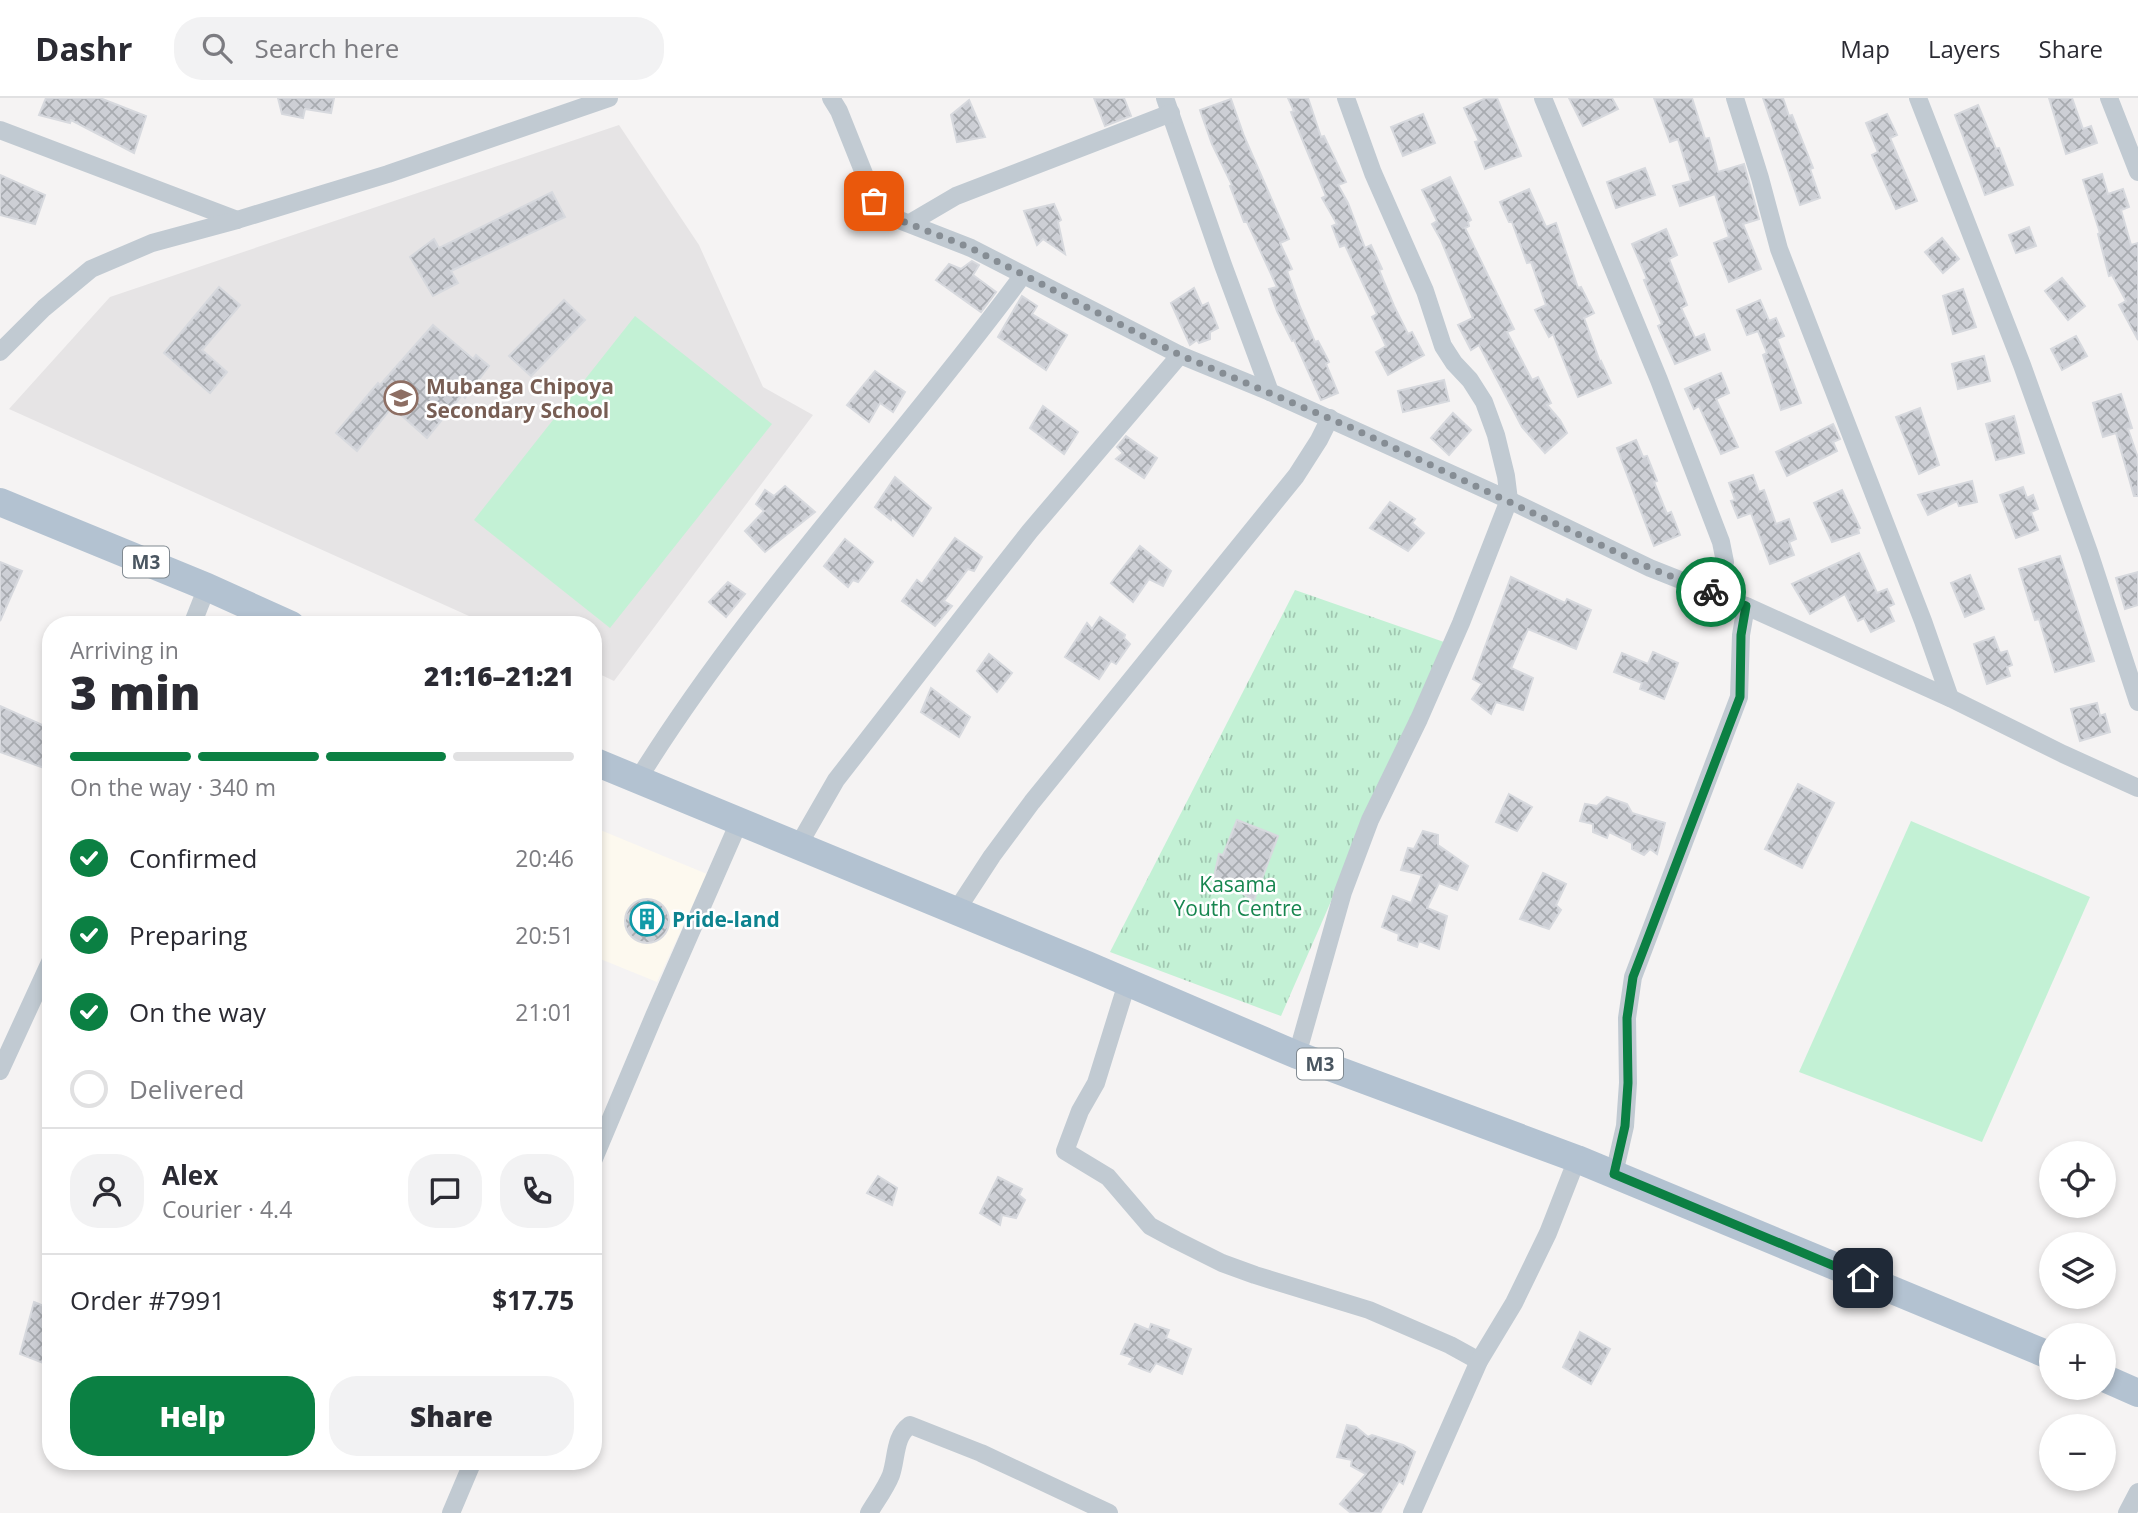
<!DOCTYPE html>
<meta charset="utf-8">
<style>
:root{--surface:#fff;--page:#f2f2f3;--text:#2b2b33;--muted:#7c7c81;--line:#e1e1e2;--accent:#0b8043}
body{margin:0;font-family:"Open Sans",sans-serif;background:var(--page);color:var(--text);height:100vh;display:flex;flex-direction:column;font-size:26px;white-space:nowrap}
*{box-sizing:border-box;margin:0}
p{font-size:23px;color:var(--muted)}
.icon{flex:none;width:38px;height:38px;fill:none;stroke:currentColor;stroke-width:2;stroke-linecap:round;stroke-linejoin:round}
.map{position:relative;flex:1;overflow:hidden}
.drawer{position:absolute;left:42px;top:518px;width:560px;height:854px;display:flex;flex-direction:column;background:var(--surface);border-radius:28px;box-shadow:0 4px 10px #0003}
.drawer>*{flex:none}
.tools{position:absolute;left:2039px;top:1043px;display:grid;gap:14px}
.tools a{display:grid;place-items:center;width:77px;height:77px;border-radius:50%;background:var(--surface);box-shadow:0 4px 10px #0003;font-size:35px}
.pin{position:absolute;display:grid;place-items:center;width:60px;height:60px;color:#fff;margin:-30px;border-radius:14px;box-shadow:0 4px 10px #0006}
.courier{position:absolute;display:grid;place-items:center;width:70px;height:70px;margin:-35px;border:5px solid #0b8043;border-radius:50%;background:#fff;color:#222;box-shadow:0 2px 9px #0007}
.head em{font-style:normal;font-weight:800}
.head div{display:flex;flex-direction:column-reverse}
.head{display:flex;align-items:center;justify-content:space-between;height:119px;padding:0 28px}
h1{font-size:46px;font-weight:800;line-height:52px}
.bar{display:grid;grid-template-columns:repeat(4,1fr);gap:10px 7px;align-content:center;height:84px;padding:0 28px}
.bar i{height:9px;border-radius:5px;background:var(--line)}
.bar .selected{background:var(--accent)}
.bar p{grid-column:span 4}
.line{display:flex;align-items:center;gap:18px;padding:0 28px;border-top:2px solid var(--line)}
.line div{flex:1}
.round{display:grid;place-items:center;flex:none;width:74px;height:74px;border-radius:28px;background:var(--page)}
ol{padding:0 28px;list-style:none}
li{display:flex;align-items:center;gap:21px;height:77px}
li p{margin-inline-start:auto}
li .icon{padding:7px;border-radius:50%;background:var(--accent);color:#fff;stroke-width:4}
li:last-child{color:var(--muted)}
li i{width:38px;height:38px;border:4px solid var(--line);border-radius:50%}
.action{display:flex;gap:14px;margin-top:auto;padding:14px 28px}
.action a{flex:1;height:80px;border-radius:28px;background:var(--accent);color:#fff;font-size:28px;font-weight:800;line-height:80px;text-align:center}
.action a+a{background:var(--page);color:var(--text)}
header{display:flex;align-items:center;gap:42px;box-sizing:border-box;height:98px;padding:0 35px;background:var(--surface);border-bottom:2px solid var(--line)}
header strong{font-size:33px}
nav{display:flex;gap:38px;margin-inline-start:auto;font-size:24px}
.search{width:490px;height:63px;background:var(--page);display:flex;align-items:center;gap:18px;box-sizing:border-box;padding:0 24px;border-radius:28px;color:var(--muted);font-size:26px}
.map>svg:first-child{display:block}
.commercial{fill:#fdf9ef}
.education{fill:#e6e4e5}
.park{fill:url(#park-tufts)}
.pitch{fill:#c3f1d5}
.building{fill:url(#building-cross-hatch);stroke:#d7d9de;stroke-width:2}
.lines{fill:none;stroke-linecap:round;stroke-linejoin:round}
.street{stroke:#c1cad2;stroke-width:18}
.primary{stroke:#b3c2d1;stroke-width:28}
.done{stroke:#868d94;stroke-width:7;stroke-dasharray:0 12.6}
.route{stroke:#0b8043;stroke-width:9}
.labels{text-anchor:middle;dominant-baseline:central;stroke-width:5;stroke-linejoin:round;paint-order:stroke}
.shield{fill:#fff;stroke:#808990;stroke-width:2}
.shield-label{font-size:19px;font-weight:bold;fill:#4a5661}
.education-label{font-size:21px;font-weight:bold;fill:#785e54;stroke:#fff;text-anchor:start}
.park-label{font-size:21px;fill:#17864f;stroke:#fff}
.culture-label{font-size:21px;font-weight:bold;fill:#0d838f;stroke:#fff;text-anchor:start}
</style>
<header>
<strong>Dashr</strong>
<div class="search"><svg class="icon" aria-label="search" viewBox="0 0 24 24"><circle cx="10" cy="10" r="6"/><path d="M15 15l6 6"/></svg>Search here</div>
<nav><a>Map</a><a>Layers</a><a>Share</a></nav>
</header>
<div class="map">
<svg width="2138" height="1415" viewBox="0 0 2138 1415">
<defs>
<pattern id="park-tufts" width="24" height="20" patternUnits="userSpaceOnUse" patternTransform="scale(1.75)"><rect width="24" height="20" fill="#c3f1d5"/><path d="M3 7l-1-3M5 7V3M7 7l1-3M15 17l-1-3M17 17v-4M19 17l1-3" fill="none" stroke="#a0c6b0"/></pattern>
<pattern id="building-cross-hatch" width="8" height="8" patternUnits="userSpaceOnUse" patternTransform="scale(1.75)"><rect width="8" height="8" fill="#cdcfd5"/><path d="M0 0l8 8M0 8l8-8" fill="none" stroke="#a8abb0"/></pattern>
</defs>
<rect width="100%" height="100%" fill="#f5f3f3"/>
<polygon class="commercial" points="593,729 707,776 657,884 593,858"/>
<polygon class="education" points="619,27 699,147 763,289 813,317 614,583 593,573 593,527 489,527 9,311 110,199"/>
<polygon class="park" points="1295,492 1444,544 1281,918 1110,854"/>
<g class="pitch">
<polygon points="635,218 772,326 610,530 474,422"/>
<polygon points="1911,723 2090,799 1982,1044 1799,974"/>
</g>
<g class="building">
<polygon points="46,0 100,0 146,18 134,55 71,22 70,25 39,17"/>
<polygon points="278,0 334,0 331,15 305,11 303,20 282,16"/>
<polygon points="1094,0 1124,0 1131,18 1105,28"/>
<polygon points="1288,0 1308,0 1321,39 1324,38 1346,84 1338,87 1348,105 1365,150 1371,147 1382,171 1379,172 1394,208 1408,236 1412,234 1424,257 1388,277 1376,254 1386,248 1372,219 1377,216 1345,147 1340,149 1332,128 1337,126 1322,100 1326,98 1297,29 1291,14 1294,13"/>
<polygon points="1486,0 1497,0 1521,58 1485,71 1475,44 1479,43 1464,10"/>
<polygon points="1569,0 1612,0 1618,11 1583,28"/>
<polygon points="1654,0 1692,0 1705,41 1709,40 1718,74 1744,66 1759,121 1743,126 1761,171 1729,184 1714,145 1729,139 1715,96 1680,108 1673,88 1691,83 1678,41 1670,44"/>
<polygon points="1763,0 1783,0 1789,18 1792,17 1813,70 1810,71 1820,100 1800,107"/>
<polygon points="2049,0 2072,0 2083,31 2091,28 2097,45 2066,56"/>
<polygon points="1231,1 1244,38 1289,141 1280,145 1292,171 1287,173 1300,209 1315,244 1318,243 1329,264 1326,266 1338,295 1321,302 1294,242 1292,243 1277,213 1269,191 1277,189 1247,124 1244,124 1230,88 1232,87 1212,46 1200,12"/>
<polygon points="969,2 985,39 957,44 951,17"/>
<polygon points="1978,7 1996,51 1999,50 2013,87 1985,97 1955,17"/>
<polygon points="1423,16 1435,45 1403,58 1391,29"/>
<polygon points="1887,16 1897,37 1890,40 1917,103 1896,111 1872,57 1878,54 1866,25"/>
<polygon points="1645,70 1655,97 1616,110 1607,84"/>
<polygon points="2102,76 2108,96 2123,91 2129,109 2121,112 2131,147 2138,145 2138,242 2119,207 2126,203 2112,177 2109,178 2098,136 2100,135 2083,82"/>
<polygon points="0,77 45,97 35,126 0,117"/>
<polygon points="1450,79 1471,122 1468,124 1469,128 1465,130 1514,231 1507,234 1532,282 1538,279 1551,305 1547,307 1560,322 1567,335 1545,355 1522,329 1479,247 1471,252 1458,227 1473,220 1441,142 1432,126 1437,123 1422,92"/>
<polygon points="1529,91 1546,129 1556,125 1578,190 1581,189 1594,215 1584,220 1600,264 1601,263 1611,285 1578,299 1553,236 1549,239 1535,212 1546,207 1531,164 1527,165 1512,124 1509,124 1500,104"/>
<polygon points="552,94 565,119 451,173 458,185 433,198 410,159 434,141 439,150"/>
<polygon points="1054,106 1061,122 1058,124 1065,156 1043,141 1037,147 1024,113"/>
<polygon points="2029,129 2036,148 2016,155 2009,137"/>
<polygon points="1666,131 1677,157 1669,161 1687,207 1681,210 1695,240 1704,236 1710,252 1675,266 1658,228 1662,226 1644,182 1647,181 1632,146"/>
<polygon points="1942,140 1959,161 1943,175 1925,154"/>
<polygon points="972,163 979,167 973,177 996,194 981,214 936,182 949,166 961,171"/>
<polygon points="2062,180 2085,208 2068,222 2045,193"/>
<polygon points="219,189 240,207 202,252 227,274 210,295 164,255"/>
<polygon points="1194,190 1202,208 1208,205 1218,230 1210,234 1210,241 1199,245 1197,242 1190,247 1171,205"/>
<polygon points="1963,191 1976,229 1953,236 1943,198"/>
<polygon points="1022,198 1037,208 1032,216 1067,237 1046,272 998,239"/>
<polygon points="564,202 585,222 531,278 509,258"/>
<polygon points="1760,202 1769,223 1776,220 1784,238 1777,241 1801,305 1781,312 1763,257 1767,255 1758,233 1747,237 1737,212"/>
<polygon points="433,227 473,261 476,257 489,268 465,300 462,297 427,340 392,309 357,353 336,335 378,285 380,287"/>
<polygon points="2076,238 2087,258 2062,272 2051,251"/>
<polygon points="1984,258 1990,283 1958,291 1952,266"/>
<polygon points="875,273 905,294 893,314 880,305 869,324 847,307"/>
<polygon points="1721,275 1729,295 1716,301 1738,349 1721,356 1699,308 1694,311 1685,291"/>
<polygon points="1444,282 1449,303 1403,314 1398,293"/>
<polygon points="2121,296 2132,330 2128,331 2138,360 2138,398 2134,398 2116,335 2103,339 2093,305"/>
<polygon points="1043,308 1078,334 1064,356 1030,330"/>
<polygon points="1920,310 1939,367 1919,376 1896,319"/>
<polygon points="1453,315 1471,332 1449,357 1431,340"/>
<polygon points="2014,318 2024,355 1996,362 1986,326"/>
<polygon points="1833,326 1840,341 1833,344 1837,353 1787,378 1776,354"/>
<polygon points="1126,338 1157,360 1144,380 1116,361 1123,355 1117,349"/>
<polygon points="1636,342 1643,359 1647,358 1657,383 1654,384 1667,416 1671,414 1680,437 1654,448 1617,350"/>
<polygon points="1753,377 1759,394 1764,392 1776,426 1789,421 1796,441 1789,444 1794,457 1770,466 1751,415 1738,420 1731,403 1735,402 1729,385"/>
<polygon points="895,379 931,410 913,438 892,419 891,422 875,409"/>
<polygon points="1972,383 1977,404 1959,408 1957,403 1928,417 1918,397"/>
<polygon points="785,388 815,414 765,454 745,433 764,413 756,406 765,392 774,398"/>
<polygon points="2023,389 2027,400 2033,397 2038,411 2031,414 2038,432 2016,440 2000,397"/>
<polygon points="1842,392 1860,430 1858,431 1859,435 1832,444 1814,405"/>
<polygon points="1390,404 1415,421 1412,425 1424,435 1408,453 1370,430"/>
<polygon points="955,440 982,459 974,473 968,471 944,503 952,508 935,528 902,503 917,482 922,486"/>
<polygon points="845,441 873,464 858,484 853,482 848,489 824,468"/>
<polygon points="1140,448 1171,473 1163,488 1149,481 1133,504 1111,485"/>
<polygon points="1859,455 1877,495 1887,491 1894,506 1888,509 1894,523 1871,534 1864,520 1858,523 1845,496 1810,516 1792,486"/>
<polygon points="2060,458 2094,563 2055,574 2039,521 2035,522 2019,471"/>
<polygon points="0,464 22,473 0,523"/>
<polygon points="2138,474 2138,507 2125,511 2116,480"/>
<polygon points="1970,477 1984,511 1965,519 1951,485"/>
<polygon points="1511,479 1565,505 1567,501 1591,512 1576,551 1528,531 1511,570 1533,580 1523,612 1496,604 1491,616 1472,601 1482,586 1473,581"/>
<polygon points="728,484 745,496 726,519 709,504"/>
<polygon points="1100,519 1125,537 1124,540 1130,546 1116,566 1111,563 1099,581 1065,559 1087,525 1092,531"/>
<polygon points="1994,539 2000,555 2007,553 2012,567 2007,569 2010,578 1987,586 1974,546"/>
<polygon points="1653,554 1678,565 1664,601 1640,591 1642,585 1614,574 1622,555 1648,566"/>
<polygon points="989,556 1012,575 997,594 977,573"/>
<polygon points="931,590 970,619 959,639 921,614"/>
<polygon points="2097,605 2100,618 2105,616 2110,634 2080,643 2071,611"/>
<polygon points="0,608 51,631 51,653 44,670 0,654"/>
<polygon points="1798,686 1834,705 1802,770 1765,751"/>
<polygon points="1509,696 1532,709 1517,733 1496,724"/>
<polygon points="1607,699 1627,706 1632,715 1665,725 1657,756 1650,751 1644,757 1632,751 1632,745 1609,734 1607,740 1593,734 1593,726 1580,723 1585,706 1597,708"/>
<polygon points="1237,722 1278,738 1254,802 1214,779 1219,756 1223,757"/>
<polygon points="1423,733 1438,737 1438,747 1468,768 1457,792 1439,785 1427,810 1447,818 1439,851 1419,843 1417,849 1398,842 1399,836 1382,829 1393,798 1411,805 1422,777 1401,772 1408,750 1414,751"/>
<polygon points="1543,775 1566,786 1556,807 1561,812 1549,831 1520,821"/>
<circle cx="647" cy="823" r="22"/>
<polygon points="878,1078 897,1090 892,1107 867,1095"/>
<polygon points="998,1079 1022,1091 1019,1097 1025,1102 1016,1120 1002,1117 1000,1127 980,1115"/>
<polygon points="34,1204 51,1211 51,1268 20,1256"/>
<polygon points="1135,1226 1149,1232 1151,1226 1169,1232 1166,1240 1191,1251 1182,1276 1156,1265 1150,1274 1129,1266 1133,1260 1121,1256"/>
<polygon points="1580,1234 1610,1251 1591,1286 1563,1269"/>
<polygon points="1347,1327 1356,1329 1368,1339 1372,1337 1403,1347 1415,1354 1403,1386 1399,1383 1380,1415 1351,1415 1340,1406 1366,1376 1351,1368 1352,1362 1337,1359"/>
</g>
<g class="lines">
<g class="street">
<polyline points="831,0 839,13 875,103 889,118 971,150 1180,257 1270,294"/>
<polyline points="1165,0 1223,167 1270,294 1509,402 1650,470 1746,508 1950,600 2063,656 2138,690"/>
<polyline points="1543,0 1659,282 1721,444 1725,464 1714,495"/>
<polyline points="1735,0 1760,80 1779,151 1923,523 1950,600"/>
<polyline points="1918,0 2022,267 2089,454 2138,604"/>
<polyline points="2109,0 2138,74"/>
<polyline points="0,32 237,122"/>
<polyline points="910,125 956,98 1171,15"/>
<polyline points="0,254 44,210 91,171 152,145 237,122 388,76 609,0"/>
<polyline points="192,527 207,489"/>
<path d="M637 683C749 502 897 348 1023 177"/>
<polyline points="798,748 836,682 975,503 1030,433 1180,257"/>
<polyline points="956,813 992,758 1032,704 1296,378 1319,342 1330,320"/>
<polyline points="1127,885 1096,985 1080,1013 1065,1053 1108,1079 1150,1128 1176,1142 1222,1165 1255,1177 1369,1212 1450,1247 1479,1263"/>
<polyline points="1297,957 1343,794 1370,722 1419,621 1461,525 1509,402 1506,378 1496,337 1484,304 1470,282 1454,265 1443,248 1425,193 1373,75 1346,0"/>
<polyline points="0,973 51,862"/>
<polyline points="593,1063 654,918 739,724"/>
<polyline points="1614,1076 1625,1028 1628,985 1627,920 1633,879 1739,599 1741,537 1746,508"/>
<polyline points="451,1415 473,1363"/>
<path d="M869 1415C876 1403 886 1390 891 1377 897 1359 894 1339 910 1327L981 1355 1109 1415"/>
<polyline points="1412,1415 1479,1263 1514,1205 1548,1135 1577,1061"/>
<polyline points="2127,1415 2138,1394"/>
</g>
<g class="primary">
<polyline points="0,404 207,489 291,527"/>
<polyline points="593,663 1087,867 1297,957 1577,1061 2051,1258"/>
<polyline points="2104,1280 2138,1295"/>
</g>
</g>
<g class="lines">
<polyline class="done" points="874,103 889,118 971,150 1180,257 1352,330 1650,470 1711,494"/>
<polyline class="route" points="1711,494 1746,508 1741,537 1740,599 1633,879 1627,920 1628,985 1625,1028 1614,1076 1863,1180"/>
</g>
<defs>
<symbol id="school-ring" viewBox="-11 -11 22 22"><circle r="9.5" fill="#fff" stroke="#8d6e63" stroke-width="1.5"/><path d="M0-5L7-2L0 1L-7-2ZM-4 1L0 2.5L4 1V4Q0 6-4 4Z" fill="#8d6e63"/></symbol>
<symbol id="building-ring" viewBox="-11 -11 22 22"><circle r="9.5" fill="#fff" stroke="#0f9aa8" stroke-width="1.5"/><path d="M-4-6H4V6H1V3H-1V6H-4ZM-2.5-4.3h1.7v1.8h-1.7ZM.8-4.3h1.7v1.8H.8ZM-2.5-1h1.7V.8h-1.7ZM.8-1h1.7V.8H.8Z" fill="#0f9aa8"/></symbol>
</defs>
<g fill-rule="evenodd">
<use href="#school-ring" x="382" y="281" width="38" height="38"/>
<use href="#building-ring" x="628" y="802" width="38" height="38"/>
</g>
<g class="labels">
<g class="shield">
<rect x="123" y="448.5" width="46" height="31" rx="5"/>
<rect x="1297" y="950.5" width="46" height="31" rx="5"/>
</g>
<g class="shield-label">
<text x="146" y="464">M3</text>
<text x="1320" y="966">M3</text>
</g>
<g class="education-label">
<text x="426" y="288">Mubanga Chipoya<tspan x="426" dy="24">Secondary School</tspan></text>
</g>
<g class="park-label">
<text x="1238" y="786">Kasama<tspan x="1238" dy="24">Youth Centre</tspan></text>
</g>
<g class="culture-label">
<text x="672" y="821">Pride-land</text>
</g>
</g>
</svg>
<div class="tools">
<a><svg class="icon" aria-label="locate" viewBox="0 0 24 24"><circle cx="12" cy="12" r="6"/><path d="M12 2v4M12 18v4M2 12h4M18 12h4"/></svg></a>
<a><svg class="icon" aria-label="layers" viewBox="0 0 24 24"><path d="M12 4l9 5-9 5-9-5zM3 14l9 5 9-5"/></svg></a>
<a>+</a>
<a>−</a>
</div>
<div class="pin" style="left:874px;top:103px;background:#ea580c"><svg class="icon" aria-label="bag" viewBox="0 0 24 24"><path d="M5 8h14l-1 12H6zM9 8a3 3 0 0 1 6 0"/></svg></div>
<div class="pin" style="left:1863px;top:1180px;background:#1f2937"><svg class="icon" aria-label="home" viewBox="0 0 24 24"><path d="M3 11l9-7 9 7M6 9v11h12V9"/></svg></div>
<div class="courier" style="left:1711px;top:494px"><svg class="icon" aria-label="bike" viewBox="0 0 24 24"><circle cx="6" cy="16" r="4"/><circle cx="18" cy="16" r="4"/><path d="M6 16l4-8h5l3 8M10 8l3 8H6M13 5h3"/></svg></div>
<section class="drawer">
<div class="head"><div><h1>3 min</h1><p>Arriving in</p></div><em>21:16–21:21</em></div>
<div class="bar"><i class="selected"></i><i class="selected"></i><i class="selected"></i><i></i><p>On the way · 340 m</p></div>
<ol>
<li><svg class="icon" aria-label="check" viewBox="0 0 24 24"><path d="M5 12l5 5 9-10"/></svg>Confirmed<p>20:46</p></li>
<li><svg class="icon" aria-label="check" viewBox="0 0 24 24"><path d="M5 12l5 5 9-10"/></svg>Preparing<p>20:51</p></li>
<li><svg class="icon" aria-label="check" viewBox="0 0 24 24"><path d="M5 12l5 5 9-10"/></svg>On the way<p>21:01</p></li>
<li><i></i>Delivered</li>
</ol>
<div class="line" style="height:126px"><a class="round"><svg class="icon" aria-label="person" viewBox="0 0 24 24"><circle cx="12" cy="8" r="4"/><path d="M4 21q1-7 8-7t8 7"/></svg></a><div><b>Alex</b><p>Courier · 4.4</p></div><a class="round"><svg class="icon" aria-label="chat" viewBox="0 0 24 24"><path d="M4 5h16v11H9l-5 4z"/></svg></a><a class="round"><svg class="icon" aria-label="phone" viewBox="0 0 24 24"><path d="M5 4h4l2 5-3 2q2 4 5 5l2-3 5 2v4C11 20 4 13 5 4z"/></svg></a></div>
<div class="line" style="height:91px"><div>Order #7991</div><b>$17.75</b></div>
<div class="action"><a>Help</a><a>Share</a></div>
</section>
</div>
